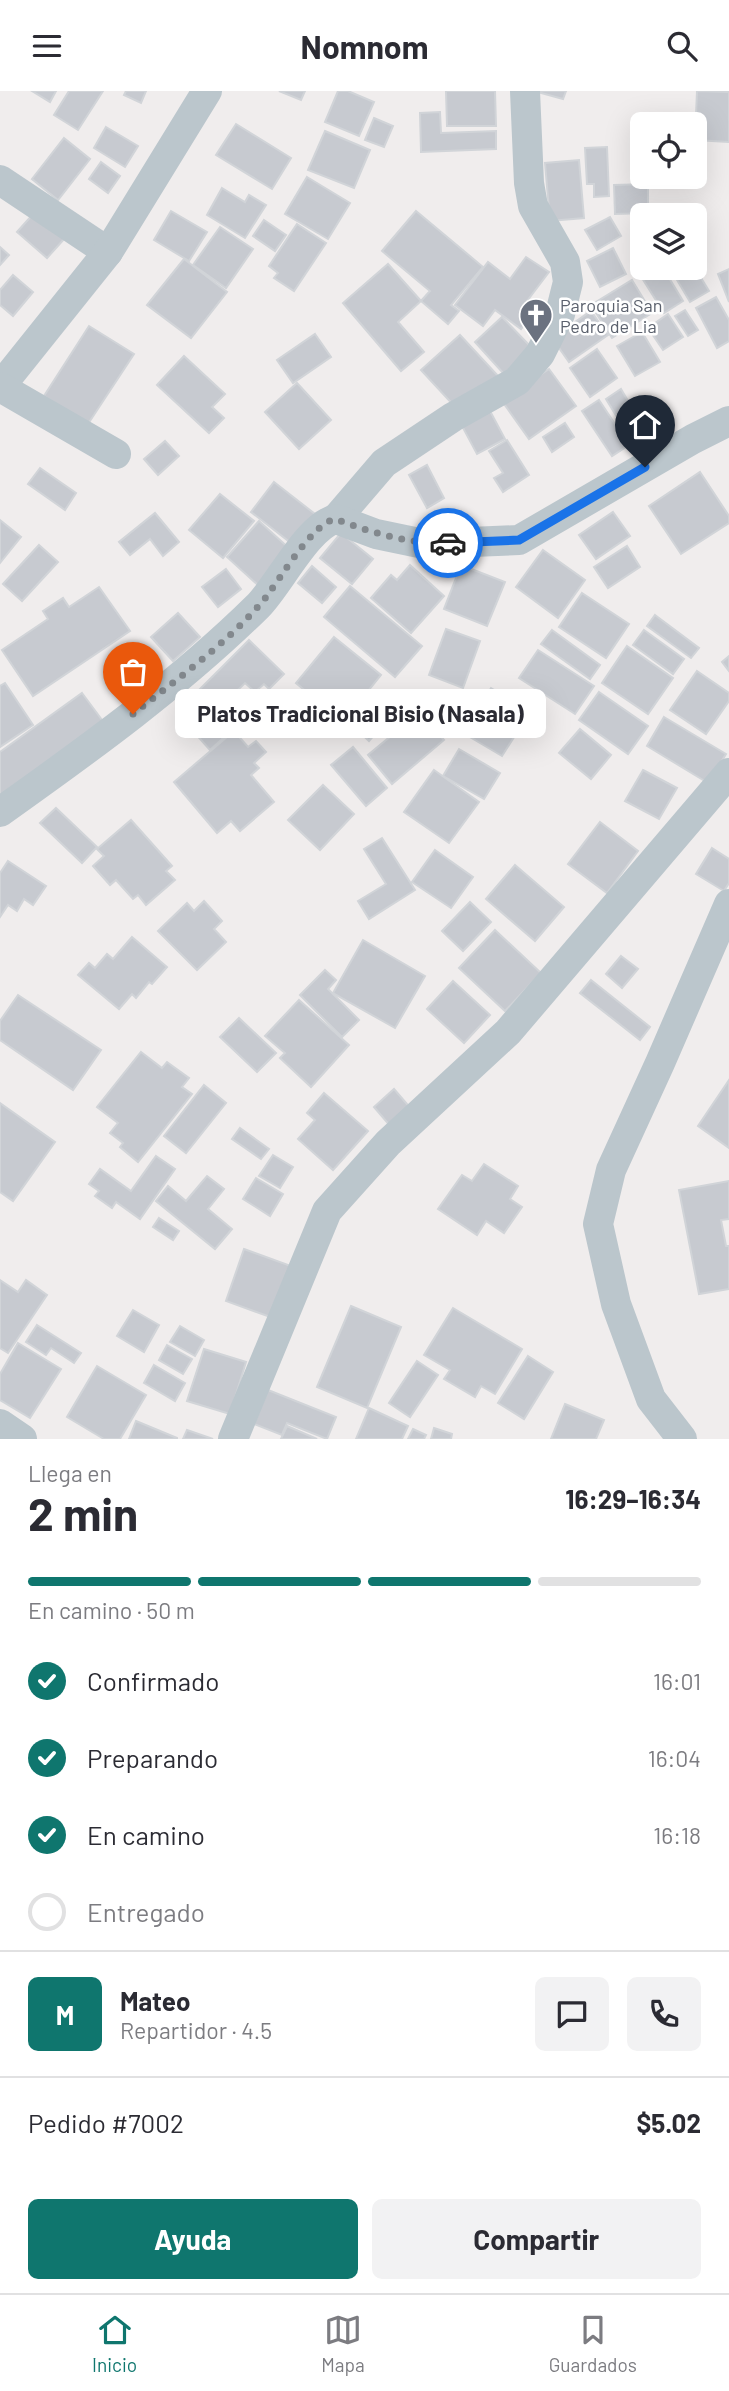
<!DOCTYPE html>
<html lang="es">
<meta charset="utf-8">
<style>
:root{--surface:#fff;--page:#f2f2f3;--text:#2b2b33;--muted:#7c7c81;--line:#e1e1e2;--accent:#0f766e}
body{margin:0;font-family:Barlow,sans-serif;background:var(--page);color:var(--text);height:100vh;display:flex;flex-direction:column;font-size:26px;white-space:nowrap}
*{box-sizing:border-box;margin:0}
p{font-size:23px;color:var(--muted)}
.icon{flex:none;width:38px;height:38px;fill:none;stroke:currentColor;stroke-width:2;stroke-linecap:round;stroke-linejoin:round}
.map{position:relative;height:1348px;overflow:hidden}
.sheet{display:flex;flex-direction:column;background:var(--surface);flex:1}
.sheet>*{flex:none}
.tools{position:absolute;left:630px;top:21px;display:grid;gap:14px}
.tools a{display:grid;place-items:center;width:77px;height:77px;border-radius:10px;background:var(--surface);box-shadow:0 7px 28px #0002;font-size:35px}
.pin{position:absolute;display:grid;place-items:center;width:60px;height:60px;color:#fff;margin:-72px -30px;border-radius:50% 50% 50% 0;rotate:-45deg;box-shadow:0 0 7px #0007}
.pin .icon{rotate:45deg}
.courier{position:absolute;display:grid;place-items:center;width:70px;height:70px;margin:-35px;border:5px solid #1a73e8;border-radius:50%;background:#fff;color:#222;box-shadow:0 2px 9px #0007}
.bubble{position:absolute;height:49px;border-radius:10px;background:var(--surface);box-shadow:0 7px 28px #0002;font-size:23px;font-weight:700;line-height:49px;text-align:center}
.overview em{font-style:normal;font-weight:700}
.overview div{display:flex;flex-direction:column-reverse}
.overview{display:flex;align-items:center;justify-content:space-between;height:119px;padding:0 28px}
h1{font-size:46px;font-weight:700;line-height:52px}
.bar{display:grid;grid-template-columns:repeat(4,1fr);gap:10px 7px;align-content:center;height:84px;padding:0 28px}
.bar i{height:9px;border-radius:5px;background:var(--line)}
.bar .current{background:var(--accent)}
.bar p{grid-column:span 4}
.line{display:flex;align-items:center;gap:18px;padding:0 28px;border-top:2px solid var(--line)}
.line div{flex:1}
.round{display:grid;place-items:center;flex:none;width:74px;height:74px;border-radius:10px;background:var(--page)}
ol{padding:0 28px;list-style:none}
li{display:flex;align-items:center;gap:21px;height:77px}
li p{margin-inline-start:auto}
li .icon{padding:7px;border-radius:50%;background:var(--accent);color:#fff;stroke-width:4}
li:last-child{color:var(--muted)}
li i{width:38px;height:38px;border:4px solid var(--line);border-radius:50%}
.primary-button{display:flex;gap:14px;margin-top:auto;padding:14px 28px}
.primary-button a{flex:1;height:80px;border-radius:10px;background:var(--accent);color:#fff;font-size:28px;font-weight:700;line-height:80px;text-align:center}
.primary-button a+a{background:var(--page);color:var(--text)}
header{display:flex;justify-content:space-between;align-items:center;height:91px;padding:0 28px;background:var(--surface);font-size:32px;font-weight:700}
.dock{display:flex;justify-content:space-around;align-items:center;height:98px;border-top:2px solid var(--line);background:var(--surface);font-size:19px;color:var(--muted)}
.dock a{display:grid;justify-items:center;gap:4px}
.dock .current{color:var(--accent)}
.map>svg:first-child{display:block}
.building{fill:#c7cad0;stroke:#d1d4d8;stroke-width:2}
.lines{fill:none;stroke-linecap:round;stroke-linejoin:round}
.minor{stroke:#bbc6cc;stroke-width:30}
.done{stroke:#82888d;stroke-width:7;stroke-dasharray:0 12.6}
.route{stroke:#1a73e8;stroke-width:9}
.labels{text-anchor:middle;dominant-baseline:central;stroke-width:5;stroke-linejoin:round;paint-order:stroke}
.worship-label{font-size:18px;fill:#5b616d;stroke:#fff;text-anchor:start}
</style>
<header><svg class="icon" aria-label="menu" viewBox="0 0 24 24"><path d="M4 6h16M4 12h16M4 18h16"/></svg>Nomnom<svg class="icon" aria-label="search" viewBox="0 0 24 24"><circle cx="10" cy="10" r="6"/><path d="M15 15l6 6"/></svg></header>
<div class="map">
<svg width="729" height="1348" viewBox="0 0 729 1348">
<rect width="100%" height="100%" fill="#f0eded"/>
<g class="building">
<polygon points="32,0 56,0 50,11"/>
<polygon points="69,0 103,0 78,39 54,24"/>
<polygon points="126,0 146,0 141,12 124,4"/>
<polygon points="279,0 305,0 301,9"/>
<polygon points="338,0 348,0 374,11 359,45 325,31"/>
<polygon points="446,0 495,0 496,35 447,35"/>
<polygon points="534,0 566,0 563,8"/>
<polygon points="697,0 729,1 729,51 695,49"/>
<polygon points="440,21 441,42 496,40 496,58 421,61 420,22"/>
<polygon points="374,27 393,35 384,56 365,49"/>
<polygon points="236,33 291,67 272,98 216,64"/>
<polygon points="106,36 138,55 125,76 94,57"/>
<polygon points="325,40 370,59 354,97 308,79"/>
<polygon points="64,47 90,68 58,109 32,88"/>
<polygon points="607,56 609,105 594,106 594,93 587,93 585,57"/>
<polygon points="579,69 584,127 550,130 545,72"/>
<polygon points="101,71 120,85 108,102 89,88"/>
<polygon points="307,86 350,112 328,148 285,123"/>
<polygon points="648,93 648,122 615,123 614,94"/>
<polygon points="222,97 245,111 249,104 266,114 245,147 207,124"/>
<polygon points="171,120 207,141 189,170 154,149"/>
<polygon points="416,120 483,176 451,214 459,220 448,233 421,210 430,200 382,160"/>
<polygon points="35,121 65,147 47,167 17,141"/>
<polygon points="610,126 621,145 597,159 585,139"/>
<polygon points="264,129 286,144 275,160 253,145"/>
<polygon points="297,133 326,152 294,200 274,187 278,182 269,175"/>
<polygon points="220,136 253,158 226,197 193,174"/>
<polygon points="0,156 9,164 0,174"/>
<polygon points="613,157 626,183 600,196 587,170"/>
<polygon points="642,165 642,177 663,177 683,210 664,222 632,171"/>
<polygon points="526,166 549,181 521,218 531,225 521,238 495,219 483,235 455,214 488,171 510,188"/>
<polygon points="184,168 227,201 191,247 147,214"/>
<polygon points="388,173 421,210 398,231 424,261 401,280 343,212"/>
<polygon points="670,177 695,177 709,200 690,211"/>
<polygon points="729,178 729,211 718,183"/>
<polygon points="13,184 33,201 13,225 0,214 0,199"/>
<polygon points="632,189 652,222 612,247 591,214"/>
<polygon points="716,206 729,229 729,250 717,257 696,217"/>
<polygon points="685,219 698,239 688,245 675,225"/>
<polygon points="591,220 608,244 569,271 552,247"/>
<polygon points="668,223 683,246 663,259 648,237"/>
<polygon points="502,226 532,257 504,283 475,251"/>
<polygon points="89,235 134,263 88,333 44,305"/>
<polygon points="642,241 660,271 635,285 617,255"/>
<polygon points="315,243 331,266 293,292 277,269"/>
<polygon points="460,244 498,285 459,320 421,279"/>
<polygon points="597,258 617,287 590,306 570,277"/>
<polygon points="184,265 225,303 212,316 224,327 209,342 157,294"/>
<polygon points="549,278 576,315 529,348 502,310"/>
<polygon points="297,292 331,329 299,358 265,321"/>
<polygon points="621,298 647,342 632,351 606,308"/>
<polygon points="599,309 629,354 612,365 582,320"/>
<polygon points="490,320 505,348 477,363 462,335"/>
<polygon points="565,332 574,346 552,361 543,346"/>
<polygon points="507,349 529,384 503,401 494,387 503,382 489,360"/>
<polygon points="165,350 179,365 158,384 144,368"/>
<polygon points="427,374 444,407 427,417 409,384"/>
<polygon points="40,377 76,402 65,419 28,393"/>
<polygon points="700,381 729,425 729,432 681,463 649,415"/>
<polygon points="274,391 315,423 291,452 251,421"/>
<polygon points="220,403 254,430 223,467 189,439"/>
<polygon points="613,421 630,445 596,468 579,444"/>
<polygon points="155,422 179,451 163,465 150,448 130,464 119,451"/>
<polygon points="0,429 21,446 0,472"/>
<polygon points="259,430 291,459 259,495 227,466"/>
<polygon points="341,442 373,468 352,493 320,467"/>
<polygon points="39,454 58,471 22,510 3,493"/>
<polygon points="627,455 640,476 608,497 594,476"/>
<polygon points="543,459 585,489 558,527 516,496"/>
<polygon points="410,474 444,505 411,542 371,507 391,484 397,489"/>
<polygon points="461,474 505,491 487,535 444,518"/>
<polygon points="312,475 336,496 322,512 298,492"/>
<polygon points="226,478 241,498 218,516 202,496"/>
<polygon points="350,495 422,555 395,586 324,526"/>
<polygon points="99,496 130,540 33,605 2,559 48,528 43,520 63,507 69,516"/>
<polygon points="582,502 629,533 606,567 559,536"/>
<polygon points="178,522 200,546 173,570 151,546"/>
<polygon points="655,524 699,557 691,567 647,535"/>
<polygon points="446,538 480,550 463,597 429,584"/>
<polygon points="552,539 600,574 590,588 541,553"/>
<polygon points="644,539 684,568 673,583 633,554"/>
<polygon points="334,546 381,584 343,631 296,592"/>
<polygon points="249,549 284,583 269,598 264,593 255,601 245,592 219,617 200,598"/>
<polygon points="627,555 673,587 648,623 602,592"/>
<polygon points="538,559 594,595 575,623 519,587"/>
<polygon points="729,565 729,580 722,571"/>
<polygon points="697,580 729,602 729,610 706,643 670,619"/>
<polygon points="5,592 33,634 0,656 0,595"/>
<polygon points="491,597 530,621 502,665 463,642"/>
<polygon points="599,601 648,635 628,663 579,629"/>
<polygon points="82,602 105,633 3,707 0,703 0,661"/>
<polygon points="384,603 409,624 392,644 382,635 369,650 355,637"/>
<polygon points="216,620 233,638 210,659 194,641"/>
<polygon points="420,621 444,649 392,693 368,664"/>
<polygon points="664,626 726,663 708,692 647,655"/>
<polygon points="580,638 611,664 591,688 559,662"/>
<polygon points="234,640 248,656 256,650 266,661 254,672 259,677 251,684 274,711 240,740 231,730 217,742 174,691"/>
<polygon points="353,656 387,697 366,715 331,674"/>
<polygon points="459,658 500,682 484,708 443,685"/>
<polygon points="434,679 479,711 449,752 404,721"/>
<polygon points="643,679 677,697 659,728 625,710"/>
<polygon points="323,694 354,723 320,759 288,729"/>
<polygon points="56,717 97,756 82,772 40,732"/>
<polygon points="131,729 172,775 166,780 175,789 146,814 138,804 133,808 116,789 110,794 93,775 104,765 97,758"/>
<polygon points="600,731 638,760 607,802 568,773"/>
<polygon points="382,747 415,799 369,828 358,810 386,793 364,758"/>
<polygon points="712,757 729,768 729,792 724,800 696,783"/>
<polygon points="435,759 473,786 451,817 412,791"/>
<polygon points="8,770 46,795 33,814 24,808 17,820 8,814 0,826 0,782"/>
<polygon points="515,774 564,816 535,850 486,808"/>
<polygon points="204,810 222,830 214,838 226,851 197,879 158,840 187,812 194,820"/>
<polygon points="470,811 491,831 463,860 442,840"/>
<polygon points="495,839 541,882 505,920 459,877"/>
<polygon points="132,846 167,876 152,893 149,891 136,907 132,903 119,918 78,884 89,872 95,877 107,863 113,868"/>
<polygon points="363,849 425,885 395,937 333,902"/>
<polygon points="621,865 638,878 622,897 606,883"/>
<polygon points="325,879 336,889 328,898 359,929 342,946 300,904"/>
<polygon points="591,889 650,936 640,949 580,902"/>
<polygon points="453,890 490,924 464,952 427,918"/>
<polygon points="18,904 101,959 73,999 0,949 0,930"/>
<polygon points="299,909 349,954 311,996 280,967 285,962 265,945"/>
<polygon points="239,927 276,962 257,981 220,946"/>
<polygon points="141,961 162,977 167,971 189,987 182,996 192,1003 138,1071 120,1056 123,1052 110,1042 118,1032 97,1016"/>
<polygon points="729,989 729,1057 698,1035"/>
<polygon points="204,994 226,1012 186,1062 164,1045"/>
<polygon points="394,998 412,1019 392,1037 374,1016"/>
<polygon points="324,1002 368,1040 333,1079 298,1048 315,1029 307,1022"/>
<polygon points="0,1012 55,1051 13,1110 0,1101"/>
<polygon points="240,1037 269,1058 261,1068 232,1048"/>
<polygon points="273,1064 293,1076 280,1097 259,1085"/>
<polygon points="156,1065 175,1078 140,1128 116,1111 112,1117 95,1105 99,1100 89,1093 100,1078 131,1100"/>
<polygon points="484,1073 518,1095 510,1108 522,1116 504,1142 486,1130 477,1144 438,1118 462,1084 472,1090"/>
<polygon points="207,1085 224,1098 208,1118 232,1138 215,1158 156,1110 168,1095 186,1110"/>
<polygon points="256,1087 283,1103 270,1125 243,1108"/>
<polygon points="729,1090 729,1128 721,1129 726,1155 729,1155 729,1198 699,1203 679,1099"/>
<polygon points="159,1127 179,1140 173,1149 153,1136"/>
<polygon points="244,1158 291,1175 273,1227 226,1210"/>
<polygon points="0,1189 18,1201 26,1189 47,1204 8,1262 0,1257"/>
<polygon points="351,1215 401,1236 367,1317 317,1296"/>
<polygon points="453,1217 522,1258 495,1303 481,1295 475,1306 444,1288 450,1279 424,1264"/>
<polygon points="133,1219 159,1234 144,1261 117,1245"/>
<polygon points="37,1234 81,1262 74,1272 51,1257 46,1264 26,1251"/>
<polygon points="180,1235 204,1249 195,1265 170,1251"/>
<polygon points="18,1252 61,1278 30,1327 0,1309 0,1283"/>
<polygon points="167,1254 192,1268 183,1283 159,1269"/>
<polygon points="204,1258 246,1271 230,1323 187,1310"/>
<polygon points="528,1265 553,1281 524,1328 498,1312"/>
<polygon points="417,1270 438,1284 410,1326 389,1312"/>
<polygon points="154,1274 185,1292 175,1310 144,1292"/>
<polygon points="97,1275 146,1304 120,1348 104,1348 67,1326"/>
<polygon points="268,1299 336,1326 327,1348 287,1332 282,1344 254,1333"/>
<polygon points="565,1313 604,1329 596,1348 551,1348"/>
<polygon points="369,1317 408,1335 402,1348 356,1348"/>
<polygon points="136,1330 177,1347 177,1348 129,1348"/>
<polygon points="287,1335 317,1348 281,1348"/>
<polygon points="434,1337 452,1343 451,1348 431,1348"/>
<polygon points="413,1338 426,1344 424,1348 408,1348"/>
<polygon points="187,1339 213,1348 183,1348"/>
</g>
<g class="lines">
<g class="minor">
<polyline points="0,89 108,161"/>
<polyline points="0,296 108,161 207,0"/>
<polyline points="0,296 116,363"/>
<polyline points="336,428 384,372 453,326 517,290 540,263 560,223 568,191 565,171 533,115 529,92 525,0"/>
<path d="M0 721C90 657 180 592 258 515 279 494 308 434 336 428L376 443 424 453 519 449 693 348 729 330"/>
<polyline points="0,1333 22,1348"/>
<polyline points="233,1348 327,1120 388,1052 508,941 729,682"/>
<polyline points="682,1348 651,1308 616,1213 598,1133 611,1079 660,972 729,813"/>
</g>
</g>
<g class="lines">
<path class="done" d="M133 623C177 588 225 554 262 511 279 491 310 434 335 428 373 442 408 453 448 452"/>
<polyline class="route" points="448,452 519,449 645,376"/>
</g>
<defs>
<symbol id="church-pin" viewBox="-11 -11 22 30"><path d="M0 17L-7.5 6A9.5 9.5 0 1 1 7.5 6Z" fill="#6b7280" stroke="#fff"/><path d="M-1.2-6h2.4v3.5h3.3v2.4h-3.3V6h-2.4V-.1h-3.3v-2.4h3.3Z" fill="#fff"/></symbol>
</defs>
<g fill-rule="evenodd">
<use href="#church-pin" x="517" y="205" width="38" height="52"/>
</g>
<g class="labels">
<g class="worship-label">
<text x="560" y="214">Paroquia San<tspan x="560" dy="21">Pedro de Lia</tspan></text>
</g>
</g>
</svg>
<div class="tools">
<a><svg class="icon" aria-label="locate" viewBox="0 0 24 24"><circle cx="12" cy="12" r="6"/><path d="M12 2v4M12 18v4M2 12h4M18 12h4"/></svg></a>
<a><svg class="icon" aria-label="layers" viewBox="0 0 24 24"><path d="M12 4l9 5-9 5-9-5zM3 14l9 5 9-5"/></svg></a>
</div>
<div class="pin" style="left:133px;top:623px;background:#ea580c"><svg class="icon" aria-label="bag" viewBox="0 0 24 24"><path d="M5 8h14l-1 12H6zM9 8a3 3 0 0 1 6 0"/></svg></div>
<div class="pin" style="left:645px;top:376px;background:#1f2937"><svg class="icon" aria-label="home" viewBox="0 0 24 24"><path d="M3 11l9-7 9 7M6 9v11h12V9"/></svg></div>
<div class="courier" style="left:448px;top:452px"><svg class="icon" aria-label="car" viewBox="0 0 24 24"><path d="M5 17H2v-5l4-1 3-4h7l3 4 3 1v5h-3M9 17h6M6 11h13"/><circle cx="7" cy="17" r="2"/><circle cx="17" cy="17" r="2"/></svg></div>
<div class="bubble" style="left:175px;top:598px;width:371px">Platos Tradicional Bisio (Nasala)</div>
</div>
<section class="sheet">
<div class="overview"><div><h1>2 min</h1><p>Llega en</p></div><em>16:29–16:34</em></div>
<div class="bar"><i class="current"></i><i class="current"></i><i class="current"></i><i></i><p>En camino · 50 m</p></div>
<ol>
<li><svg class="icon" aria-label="check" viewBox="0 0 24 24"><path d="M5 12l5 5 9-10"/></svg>Confirmado<p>16:01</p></li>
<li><svg class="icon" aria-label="check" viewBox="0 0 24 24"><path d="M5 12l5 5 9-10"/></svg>Preparando<p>16:04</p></li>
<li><svg class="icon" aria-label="check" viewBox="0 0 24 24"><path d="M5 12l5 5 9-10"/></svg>En camino<p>16:18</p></li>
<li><i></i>Entregado</li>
</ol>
<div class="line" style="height:126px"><b class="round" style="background:var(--accent);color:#fff">M</b><div><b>Mateo</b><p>Repartidor · 4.5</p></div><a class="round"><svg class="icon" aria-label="chat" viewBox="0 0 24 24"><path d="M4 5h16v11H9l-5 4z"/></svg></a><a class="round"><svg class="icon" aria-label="phone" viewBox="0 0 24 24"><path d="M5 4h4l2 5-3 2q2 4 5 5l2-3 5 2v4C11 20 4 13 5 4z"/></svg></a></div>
<div class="line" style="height:91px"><div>Pedido #7002</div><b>$5.02</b></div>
<div class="primary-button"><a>Ayuda</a><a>Compartir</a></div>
</section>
<nav class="dock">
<a class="current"><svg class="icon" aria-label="home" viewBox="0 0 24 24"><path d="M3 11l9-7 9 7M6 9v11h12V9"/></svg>Inicio</a>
<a><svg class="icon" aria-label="map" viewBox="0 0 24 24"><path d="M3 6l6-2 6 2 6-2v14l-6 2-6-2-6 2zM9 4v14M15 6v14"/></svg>Mapa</a>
<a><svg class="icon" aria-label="saved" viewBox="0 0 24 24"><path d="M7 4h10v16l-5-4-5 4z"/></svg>Guardados</a>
</nav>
